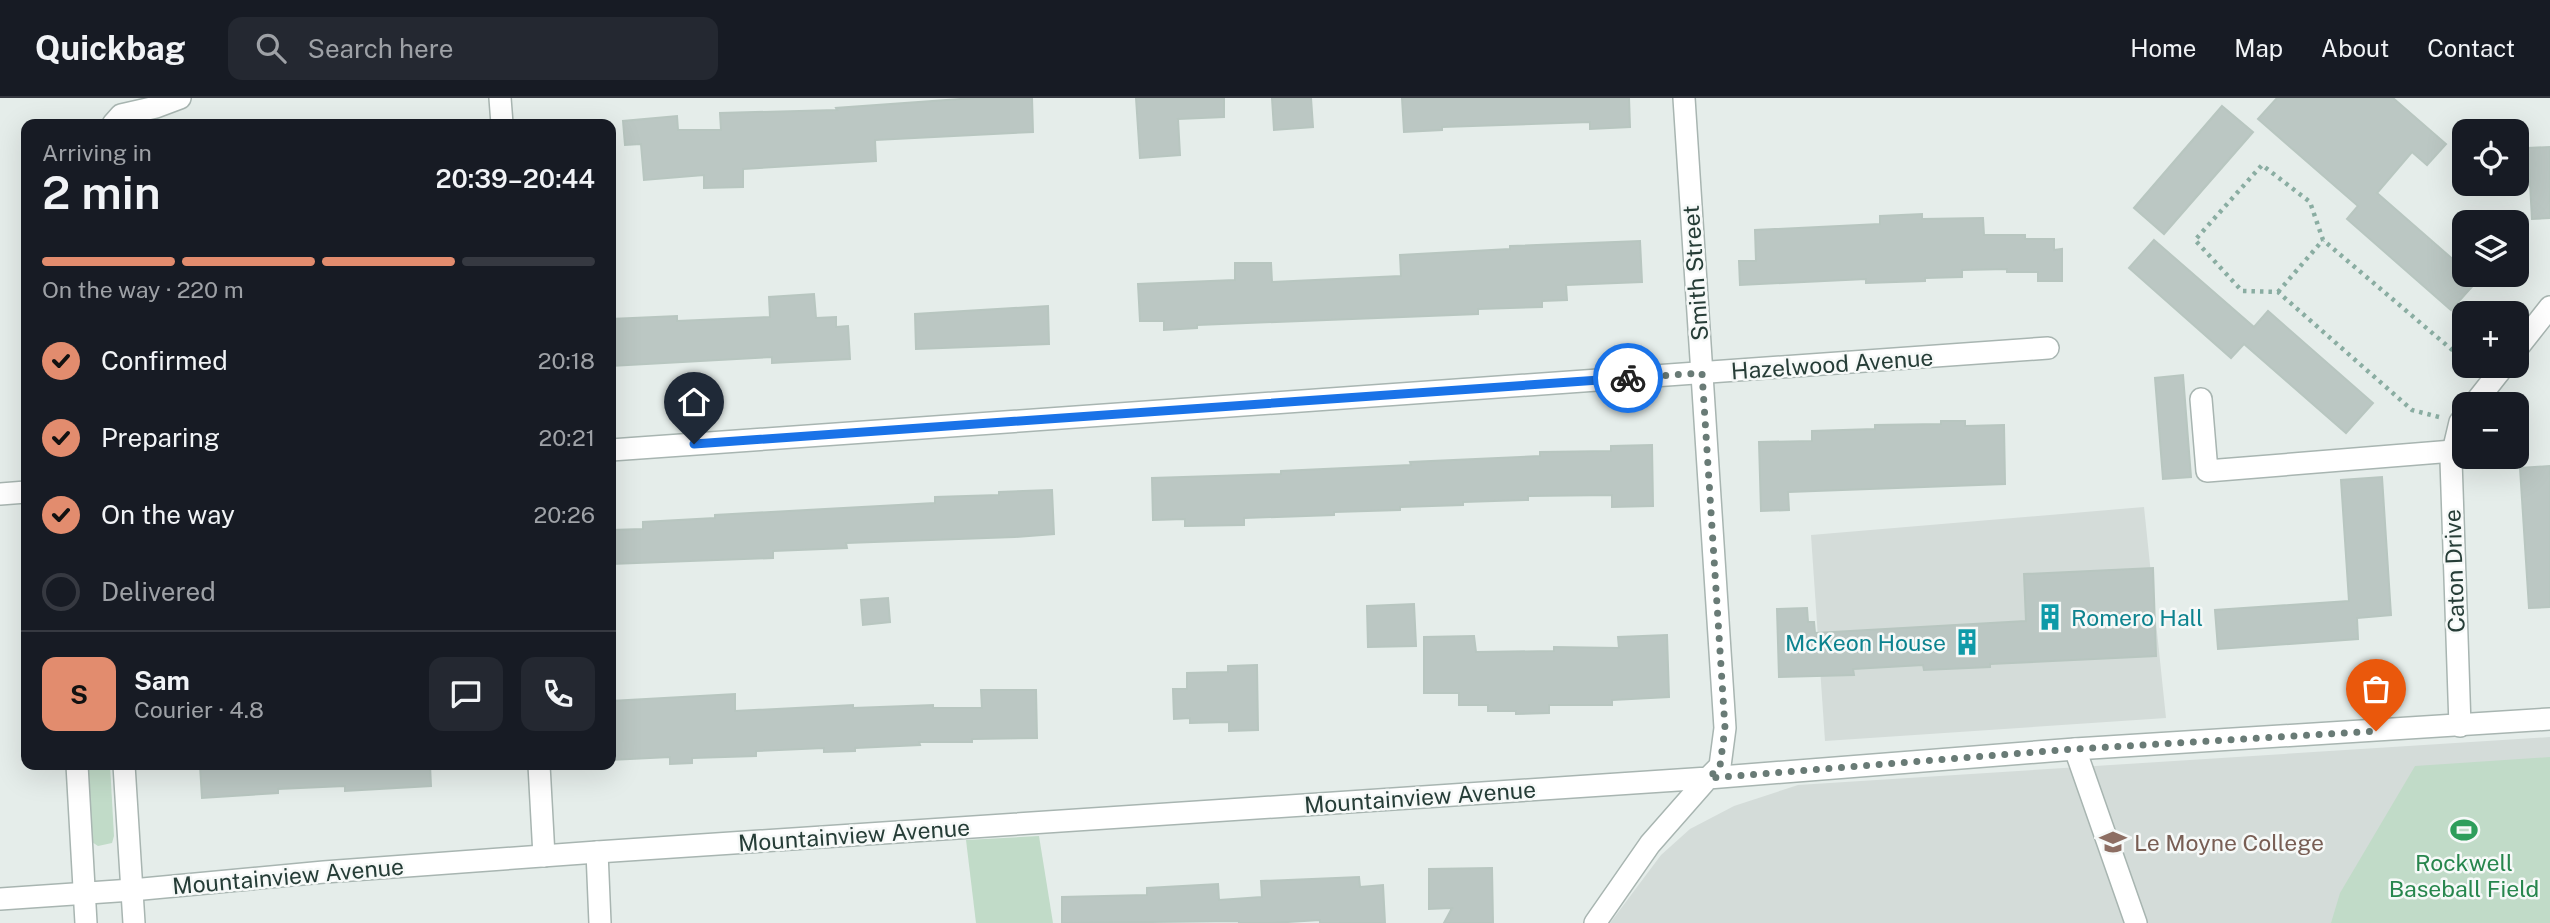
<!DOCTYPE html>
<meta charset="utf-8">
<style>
:root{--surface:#171b24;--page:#242831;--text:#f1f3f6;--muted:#9ea1a6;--line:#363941;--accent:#e28c6e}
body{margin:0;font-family:"Public Sans",sans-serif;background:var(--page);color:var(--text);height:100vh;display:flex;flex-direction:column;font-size:26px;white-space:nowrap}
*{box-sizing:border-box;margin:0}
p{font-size:23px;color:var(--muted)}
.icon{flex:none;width:38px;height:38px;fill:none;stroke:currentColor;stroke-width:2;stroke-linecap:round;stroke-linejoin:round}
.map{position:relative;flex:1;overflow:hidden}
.side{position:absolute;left:21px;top:21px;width:595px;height:651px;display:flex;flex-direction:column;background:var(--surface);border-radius:14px;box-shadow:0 7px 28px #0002}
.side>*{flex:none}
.tools{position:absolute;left:2452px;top:21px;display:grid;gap:14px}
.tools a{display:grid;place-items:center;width:77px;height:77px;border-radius:14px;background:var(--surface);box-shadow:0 7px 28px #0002;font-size:35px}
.pin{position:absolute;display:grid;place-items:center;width:60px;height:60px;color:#fff;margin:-72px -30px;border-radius:50% 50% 50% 0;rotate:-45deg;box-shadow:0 0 7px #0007}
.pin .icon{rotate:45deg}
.courier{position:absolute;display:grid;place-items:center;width:70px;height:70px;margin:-35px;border:5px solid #1a73e8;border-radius:50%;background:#fff;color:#222;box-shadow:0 2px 9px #0007}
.head em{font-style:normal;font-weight:600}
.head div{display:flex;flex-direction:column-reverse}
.head{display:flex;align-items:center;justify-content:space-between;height:119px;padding:0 21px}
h1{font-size:46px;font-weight:600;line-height:52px}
.bar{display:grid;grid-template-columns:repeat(4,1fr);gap:10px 7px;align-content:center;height:84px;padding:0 21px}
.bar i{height:9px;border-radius:5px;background:var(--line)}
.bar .current{background:var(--accent)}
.bar p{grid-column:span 4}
.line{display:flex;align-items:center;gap:18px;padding:0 21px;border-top:2px solid var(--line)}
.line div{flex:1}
.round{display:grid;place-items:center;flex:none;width:74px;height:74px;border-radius:14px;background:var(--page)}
ol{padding:0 21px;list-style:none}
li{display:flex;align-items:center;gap:21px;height:77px}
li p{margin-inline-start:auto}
li .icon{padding:7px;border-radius:50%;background:var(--accent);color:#111;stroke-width:4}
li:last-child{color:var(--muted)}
li i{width:38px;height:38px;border:4px solid var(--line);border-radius:50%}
header{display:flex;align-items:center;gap:42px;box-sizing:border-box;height:98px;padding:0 35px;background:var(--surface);border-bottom:2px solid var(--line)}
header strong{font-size:33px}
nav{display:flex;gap:38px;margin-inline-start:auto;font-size:24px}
.search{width:490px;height:63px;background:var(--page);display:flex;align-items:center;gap:18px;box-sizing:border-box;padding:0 24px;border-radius:14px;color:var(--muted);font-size:26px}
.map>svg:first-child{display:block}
.built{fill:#d4dcd9}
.green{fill:#c1dbc8}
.building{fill:#bbc7c3;stroke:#b8c6c0;stroke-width:2}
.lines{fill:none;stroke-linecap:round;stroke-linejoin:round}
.minor-casing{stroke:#a8b5b1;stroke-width:24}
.path{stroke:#8aada2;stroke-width:4.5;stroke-dasharray:3.5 5;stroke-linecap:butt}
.minor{stroke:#fff;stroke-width:21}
.done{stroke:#697b76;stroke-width:7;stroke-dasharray:0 12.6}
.route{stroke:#1a73e8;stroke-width:9}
.labels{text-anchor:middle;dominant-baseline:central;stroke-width:5;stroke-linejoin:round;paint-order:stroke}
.street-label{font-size:23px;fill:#263d37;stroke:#f6f9f8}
.culture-label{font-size:23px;fill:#0d838f;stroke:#f6f9f8;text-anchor:start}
.education-label{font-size:23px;fill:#785e54;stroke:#f6f9f8;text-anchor:start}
.leisure-label{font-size:23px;fill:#27864d;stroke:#f6f9f8}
</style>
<header>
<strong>Quickbag</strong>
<div class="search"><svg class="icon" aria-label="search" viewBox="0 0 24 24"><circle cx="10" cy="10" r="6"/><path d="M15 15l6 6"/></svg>Search here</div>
<nav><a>Home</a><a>Map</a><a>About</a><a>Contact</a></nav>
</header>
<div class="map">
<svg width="2550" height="825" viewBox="0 0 2550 825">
<rect width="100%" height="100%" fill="#e5edea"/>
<g class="built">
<polygon points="2144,409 2166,620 1825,643 1811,437"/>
<polygon points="2550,639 2550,825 1610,825 1661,757 1690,731 1734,708 1798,687"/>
</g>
<g class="green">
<polygon points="2550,659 2550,825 2331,825 2340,795 2415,668"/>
<polygon points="86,667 110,667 114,738 112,745 98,748 92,744"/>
<polygon points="1039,738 1053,825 976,825 966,742"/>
</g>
<g class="building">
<polygon points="974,0 1032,0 1033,34 875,42 876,63 743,71 743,89 704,90 704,77 644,82 641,46 625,47 623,23 677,18 678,32 721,32 720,15 837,12 836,10"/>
<polygon points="1136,0 1224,0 1224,19 1178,21 1180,57 1140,60"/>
<polygon points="1272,0 1311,0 1313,29 1274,32"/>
<polygon points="1402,0 1629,0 1630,29 1590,31 1590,24 1442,29 1442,32 1404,34"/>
<polygon points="2277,0 2393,0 2446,46 2427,67 2412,54 2377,95 2464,171 2464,177 2470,177 2477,183 2451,212 2347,121 2358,108 2258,21"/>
<polygon points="2222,8 2253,34 2164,136 2134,110"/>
<polygon points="2550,49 2550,120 2532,121 2528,50"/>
<polygon points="1922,116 1922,121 1983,120 1984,137 2025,137 2025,141 2054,141 2054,152 2062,151 2062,183 2038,183 2038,174 2007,174 2007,171 1962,172 1962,179 1925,180 1925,183 1866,185 1866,181 1740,187 1739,163 1756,163 1755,132 1880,126 1880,118"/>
<polygon points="2154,142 2254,229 2268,213 2373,305 2346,335 2244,246 2231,260 2129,170"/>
<polygon points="1640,143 1642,184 1566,187 1567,202 1542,203 1542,209 1478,211 1478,216 1197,227 1197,230 1164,232 1164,223 1140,223 1138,186 1235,182 1235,165 1271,165 1272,184 1401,178 1400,157 1510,151 1510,148"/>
<polygon points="814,196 816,220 836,219 836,229 848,228 850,261 772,265 772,259 611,268 611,221 677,218 677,223 770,219 769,199"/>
<polygon points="1048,208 1049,246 916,251 915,216"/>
<polygon points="2183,277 2191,379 2163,381 2155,280"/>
<polygon points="1941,323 1965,323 1965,328 2004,327 2005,386 1788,394 1789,412 1761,413 1759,344 1812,343 1812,333 1875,331 1875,327 1941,326"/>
<polygon points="1652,347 1653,408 1612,409 1612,397 1528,398 1528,402 1463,404 1463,407 1400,409 1400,412 1334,414 1334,417 1244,420 1244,427 1185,428 1185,421 1153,422 1152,380 1281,376 1281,373 1411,367 1410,364 1540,358 1540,354 1611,353 1611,348"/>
<polygon points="2550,368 2550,509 2529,510 2520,370"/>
<polygon points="2382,379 2391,517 2357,520 2358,541 2218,551 2215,512 2349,503 2341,382"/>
<polygon points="1052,392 1054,436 1015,439 846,445 847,450 773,453 773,460 611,466 611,432 643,431 643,424 715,420 715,417 935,405 935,399 999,397 999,394"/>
<polygon points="2153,470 2156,558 1990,566 1990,569 1924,572 1923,567 1853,571 1854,577 1779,579 1777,511 1807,510 1808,524 1814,524 1815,535 2026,523 2024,476"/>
<polygon points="888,500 890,524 863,527 861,502"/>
<polygon points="1414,506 1416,548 1368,549 1367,508"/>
<polygon points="1667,537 1669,599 1612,602 1612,607 1549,607 1549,615 1516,616 1516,613 1488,613 1488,607 1459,607 1459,595 1424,595 1424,539 1474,538 1476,554 1554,553 1554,549 1619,550 1618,539"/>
<polygon points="1257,567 1258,632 1229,633 1229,624 1190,625 1190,620 1174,621 1173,591 1187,591 1187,575 1228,574 1228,568"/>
<polygon points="981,592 1036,592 1037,640 972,641 972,644 919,644 920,647 855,650 855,653 824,654 824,650 756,653 756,658 692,660 692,665 670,666 670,659 611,662 611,603 735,596 735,613 853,607 853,610 933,607 933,610 982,610"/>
<polygon points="200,667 430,667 431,688 345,693 345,688 278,691 278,695 202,700"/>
<polygon points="1492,770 1493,825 1444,825 1452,810 1429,811 1429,771"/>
<polygon points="1359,779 1360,789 1383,787 1385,825 1320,825 1320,822 1272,825 1239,825 1239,823 1062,825 1062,799 1147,797 1147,790 1218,786 1219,802 1262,799 1261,783"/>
</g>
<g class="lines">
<defs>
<g id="minor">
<polyline points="500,0 502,26"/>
<polyline points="113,26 121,17 156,9 180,0"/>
<polyline points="2516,252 2550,209"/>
<polyline points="2201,301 2207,373 2453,353"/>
<polyline points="2474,306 2504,268"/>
<polyline points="611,352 2048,250"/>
<polyline points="0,396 26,394"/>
<polyline points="2460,628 2451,362 2460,324 2464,319"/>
<polyline points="2075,651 2136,825"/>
<polyline points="77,667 86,825"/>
<polyline points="124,667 134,825"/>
<polyline points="539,667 544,758"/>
<polyline points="597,754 600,825"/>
<polyline points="0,801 132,792 324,774 597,754 1708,680 1720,668 1725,630 1684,0"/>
<polyline points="1595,825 1650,746 1708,680 2075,651 2550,621"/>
</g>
</defs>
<use href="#minor" class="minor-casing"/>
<g class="path">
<polyline points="2278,194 2323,142"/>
<polyline points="2439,319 2412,312 2278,194 2242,193 2195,142 2262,67 2310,104 2323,142 2464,262"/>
</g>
<use href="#minor" class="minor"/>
</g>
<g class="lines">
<polyline class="done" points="1628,280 1702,275 1725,630 1720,668 1709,680 2075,651 2376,633"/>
<polyline class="route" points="694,346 1628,280"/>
</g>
<defs>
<symbol id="building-bare" viewBox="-9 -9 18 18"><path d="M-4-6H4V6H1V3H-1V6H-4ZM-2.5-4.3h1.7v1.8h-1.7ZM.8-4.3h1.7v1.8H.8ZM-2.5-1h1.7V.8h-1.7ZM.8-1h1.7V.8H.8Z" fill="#0f9aa8" stroke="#f6f9f8" stroke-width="2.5" paint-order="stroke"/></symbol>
<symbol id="stadium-bare" viewBox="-9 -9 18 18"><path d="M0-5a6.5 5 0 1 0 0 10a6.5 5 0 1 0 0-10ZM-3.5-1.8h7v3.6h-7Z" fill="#2e9e5b" stroke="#f6f9f8" stroke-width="2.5" paint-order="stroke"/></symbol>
<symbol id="university-bare" viewBox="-9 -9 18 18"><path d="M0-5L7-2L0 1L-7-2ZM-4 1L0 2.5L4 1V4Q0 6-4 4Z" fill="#8d6e63" stroke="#f6f9f8" stroke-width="2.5" paint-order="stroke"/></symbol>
</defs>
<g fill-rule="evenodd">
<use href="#building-bare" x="2031" y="500" width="38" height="38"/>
<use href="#building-bare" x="1948" y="525" width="38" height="38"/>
<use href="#stadium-bare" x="2445" y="713" width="38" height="38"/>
<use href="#university-bare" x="2094" y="725" width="38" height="38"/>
</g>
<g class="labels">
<g class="street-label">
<text transform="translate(1695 175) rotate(-94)">Smith Street</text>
<text transform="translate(1832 266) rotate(-4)">Hazelwood Avenue</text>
<text transform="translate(2454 473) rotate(-92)">Caton Drive</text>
<text transform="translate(1420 699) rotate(-4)">Mountainview Avenue</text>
<text transform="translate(854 737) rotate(-4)">Mountainview Avenue</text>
<text transform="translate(288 778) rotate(-5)">Mountainview Avenue</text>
</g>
<g class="culture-label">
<text x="2071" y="519">Romero Hall</text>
<text x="1946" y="544" text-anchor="end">McKeon House</text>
</g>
<g class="education-label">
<text x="2134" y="744">Le Moyne College</text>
</g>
<g class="leisure-label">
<text x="2464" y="764">Rockwell<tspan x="2464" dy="26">Baseball Field</tspan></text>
</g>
</g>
</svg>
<div class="tools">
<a><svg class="icon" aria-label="locate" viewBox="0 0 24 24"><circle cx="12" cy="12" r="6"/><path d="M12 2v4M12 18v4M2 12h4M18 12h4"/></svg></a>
<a><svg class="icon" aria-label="layers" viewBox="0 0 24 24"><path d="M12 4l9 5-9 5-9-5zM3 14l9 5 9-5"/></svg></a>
<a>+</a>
<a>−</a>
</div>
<div class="pin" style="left:2376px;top:633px;background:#ea580c"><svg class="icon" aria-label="bag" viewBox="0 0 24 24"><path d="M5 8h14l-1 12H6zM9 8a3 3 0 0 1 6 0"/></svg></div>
<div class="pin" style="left:694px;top:346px;background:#1f2937"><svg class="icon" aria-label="home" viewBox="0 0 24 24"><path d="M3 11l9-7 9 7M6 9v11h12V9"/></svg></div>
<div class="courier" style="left:1628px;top:280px"><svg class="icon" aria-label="bike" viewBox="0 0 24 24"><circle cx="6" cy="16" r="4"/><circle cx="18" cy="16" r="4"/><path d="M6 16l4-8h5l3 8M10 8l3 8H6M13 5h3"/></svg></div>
<section class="side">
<div class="head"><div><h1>2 min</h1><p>Arriving in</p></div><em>20:39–20:44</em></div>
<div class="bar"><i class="current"></i><i class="current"></i><i class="current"></i><i></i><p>On the way · 220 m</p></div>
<ol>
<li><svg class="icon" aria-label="check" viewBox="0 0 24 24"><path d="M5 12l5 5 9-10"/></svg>Confirmed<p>20:18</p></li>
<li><svg class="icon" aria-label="check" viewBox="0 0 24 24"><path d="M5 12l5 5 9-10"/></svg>Preparing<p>20:21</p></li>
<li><svg class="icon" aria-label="check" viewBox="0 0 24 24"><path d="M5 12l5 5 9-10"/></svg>On the way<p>20:26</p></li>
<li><i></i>Delivered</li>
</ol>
<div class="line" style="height:126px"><b class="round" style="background:var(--accent);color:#111">S</b><div><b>Sam</b><p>Courier · 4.8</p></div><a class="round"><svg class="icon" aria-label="chat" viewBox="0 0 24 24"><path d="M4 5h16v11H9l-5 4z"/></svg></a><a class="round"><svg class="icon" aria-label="phone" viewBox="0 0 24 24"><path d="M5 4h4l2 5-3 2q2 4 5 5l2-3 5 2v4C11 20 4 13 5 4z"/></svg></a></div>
</section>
</div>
